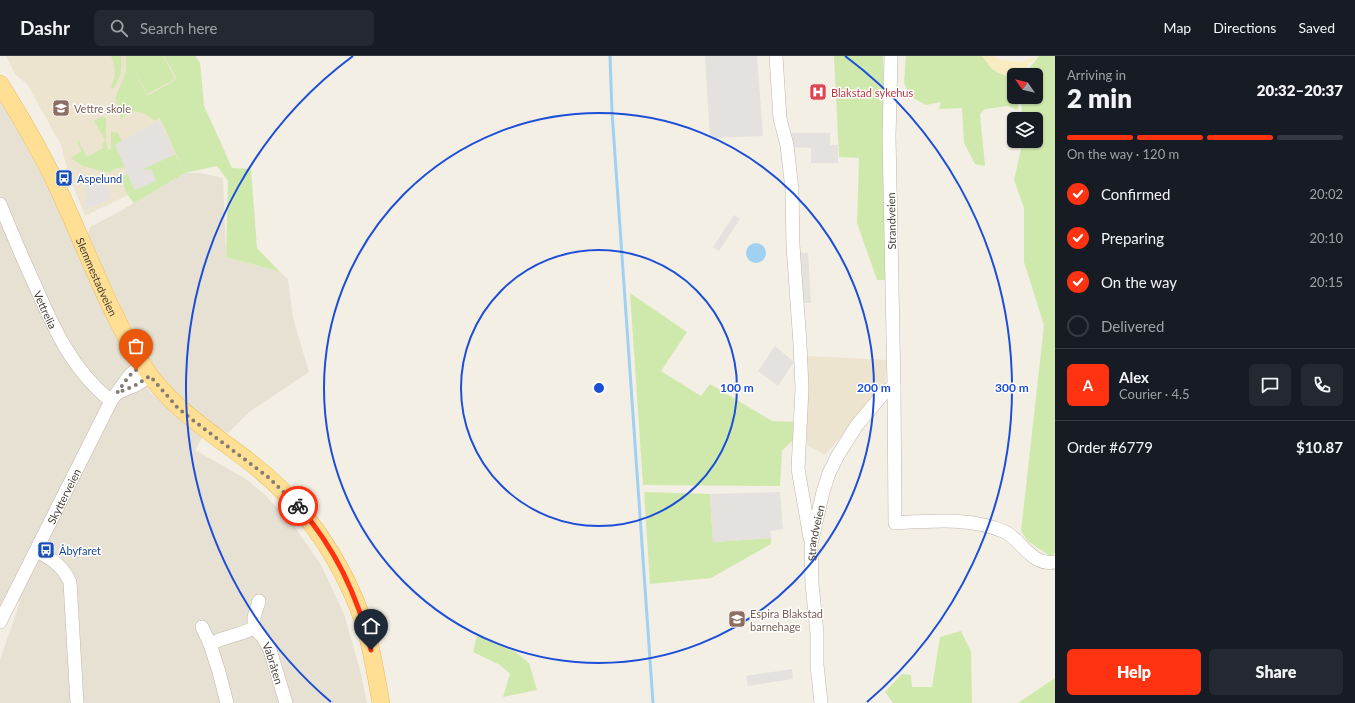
<!DOCTYPE html>
<meta charset="utf-8">
<style>
:root{--surface:#171b24;--page:#242831;--text:#f1f3f6;--muted:#9ea1a6;--line:#363941;--accent:#ff3211}
body{margin:0;font-family:Lato,sans-serif;background:var(--page);color:var(--text);height:100vh;display:flex;flex-direction:column;font-size:15px;white-space:nowrap}
*{box-sizing:border-box;margin:0}
p{font-size:13px;color:var(--muted)}
.icon{flex:none;width:22px;height:22px;fill:none;stroke:currentColor;stroke-width:2;stroke-linecap:round;stroke-linejoin:round}
.map{position:relative;flex:1;overflow:hidden}
.panel{display:flex;flex-direction:column;background:var(--surface);width:300px}
.panel>*{flex:none}
.needle{width:26px;rotate:304deg}
.buttons{position:absolute;left:1007px;top:12px;display:grid;gap:8px}
.buttons a{display:grid;place-items:center;width:36px;height:36px;border-radius:6px;background:var(--surface);box-shadow:0 1px 3px #0004;font-size:20px}
.pin{position:absolute;display:grid;place-items:center;width:34px;height:34px;color:#fff;margin:-41px -17px;border-radius:50% 50% 50% 0;rotate:-45deg;box-shadow:0 0 4px #0007}
.pin .icon{rotate:45deg}
.courier{position:absolute;display:grid;place-items:center;width:40px;height:40px;margin:-20px;border:3px solid #ff3211;border-radius:50%;background:#fff;color:#222;box-shadow:0 1px 5px #0007}
.summary em{font-style:normal;font-weight:800}
.summary div{display:flex;flex-direction:column-reverse}
.summary{display:flex;align-items:center;justify-content:space-between;height:68px;padding:0 12px}
h1{font-size:26px;font-weight:800;line-height:30px}
.bar{display:grid;grid-template-columns:repeat(4,1fr);gap:6px 4px;align-content:center;height:48px;padding:0 12px}
.bar i{height:5px;border-radius:3px;background:var(--line)}
.bar .selected{background:var(--accent)}
.bar p{grid-column:span 4}
.line{display:flex;align-items:center;gap:10px;padding:0 12px;border-top:1px solid var(--line)}
.line div{flex:1}
.round{display:grid;place-items:center;flex:none;width:42px;height:42px;border-radius:6px;background:var(--page)}
ol{padding:0 12px;list-style:none}
li{display:flex;align-items:center;gap:12px;height:44px}
li p{margin-inline-start:auto}
li .icon{padding:4px;border-radius:50%;background:var(--accent);color:#fff;stroke-width:4}
li:last-child{color:var(--muted)}
li i{width:22px;height:22px;border:2px solid var(--line);border-radius:50%}
.button{display:flex;gap:8px;margin-top:auto;padding:8px 12px}
.button a{flex:1;height:46px;border-radius:6px;background:var(--accent);color:#fff;font-size:16px;font-weight:800;line-height:46px;text-align:center}
.button a+a{background:var(--page);color:var(--text)}
header{display:flex;align-items:center;gap:24px;box-sizing:border-box;height:56px;padding:0 20px;background:var(--surface);border-bottom:1px solid var(--line)}
header strong{font-size:19px}
nav{display:flex;gap:22px;margin-inline-start:auto;font-size:14px}
.search{width:280px;height:36px;background:var(--page);display:flex;align-items:center;gap:10px;box-sizing:border-box;padding:0 14px;border-radius:6px;color:var(--muted);font-size:15px}
main{display:flex;flex:1;min-height:0}
.map>svg:first-child{display:block}
.residential{fill:#e7e1d3}
.education{fill:#ede4cf}
.green{fill:#cfe9ad}
.sand{fill:#f9ecc0}
.parking{fill:#e4e1de}
.water{fill:#a0d1f2}
.lines{fill:none;stroke-linecap:round;stroke-linejoin:round}
.stream{stroke:#a0d1f2;stroke-width:3}
.minor-casing{stroke:#bfb7a8;stroke-width:14}
.major-casing{stroke:#e7bd60;stroke-width:18}
.minor{stroke:#fff;stroke-width:13}
.major{stroke:#ffdf93;stroke-width:17}
.done{stroke:#837d73;stroke-width:4;stroke-dasharray:0 7.2}
.route{stroke:#ff3211;stroke-width:5}
.ring{fill:none;stroke:#1d4ed8;stroke-width:2}
.labels{text-anchor:middle;dominant-baseline:central;stroke-width:3;stroke-linejoin:round;paint-order:stroke}
.health-label{font-size:11px;fill:#be3a42;stroke:#fff;text-anchor:start}
.education-label{font-size:11px;fill:#785e54;stroke:#fff;text-anchor:start}
.transit-label{font-size:11px;fill:#164399;stroke:#fff;text-anchor:start}
.street-label{font-size:11px;fill:#463f35;stroke:#fff}
.centre{fill:#1d4ed8;stroke:#fff;stroke-width:2}
.ring-label{font-size:12px;text-anchor:middle;font-weight:bold;fill:#1d4ed8;stroke:#fff;stroke-width:3;stroke-linejoin:round;paint-order:stroke}
</style>
<header>
<strong>Dashr</strong>
<div class="search"><svg class="icon" aria-label="search" viewBox="0 0 24 24"><circle cx="10" cy="10" r="6"/><path d="M15 15l6 6"/></svg>Search here</div>
<nav><a>Map</a><a>Directions</a><a>Saved</a></nav>
</header>
<main>
<div class="map">
<svg width="1055" height="647" viewBox="0 0 1055 647">
<rect width="100%" height="100%" fill="#f3efe5"/>
<g class="residential">
<polygon points="0,39 41,108 125,293 126,303 150,336 202,382 195,394 246,423 265,439 294,470 321,509 344,558 360,614 367,647 0,647 0,604 20,546 12,543 0,567"/>
<polygon points="185,117 200,117 223,122 226,201 280,216 288,223 293,262 309,316 249,356 228,377 212,369 173,338 156,315 122,253 88,180 90,171 117,157"/>
</g>
<g class="education">
<polygon points="6,0 195,0 200,7 204,50 226,98 185,117 135,146 128,139 85,160 69,120 61,89 27,28 15,18"/>
<polygon points="807,300 888,304 885,328 825,399 807,389"/>
</g>
<g class="green">
<path d="M111 0H121C123 13 120 23 112 34L111 31C116 19 116 12 111 0Z"/>
<path d="M126 0H163L175 23 147 38 131 7 147 40 177 23 164 0H195L200 7 204 50 232 112 251 113 257 192 280 216 226 201 228 125 217 110 185 117 134 147C127 140 122 130 123 121L131 116 129 122 135 134 144 114 143 113V112L150 110 175 98 182 111 160 62 155 65C143 55 133 51 121 63L115 42 126 16Z"/>
<polygon points="834,0 883,0 888,224 877,224 857,167 859,102 839,101"/>
<polygon points="906,0 982,0 992,13 1006,20 1020,18 1014,19 1014,41 1019,41 1018,54 1007,50 985,53 980,58 985,110 975,108 964,87 962,52 939,53 941,46 926,49 911,41 904,27"/>
<polygon points="1039,0 1055,0 1055,497 1050,500 1028,485 1021,475 1044,269 1024,206 1024,152 1014,124 1023,85 1036,85 1036,63 1022,63 1021,41 1036,41 1036,19 1024,19"/>
<polygon points="101,61 104,61 106,63 106,84 108,94 111,93 111,75 118,77 122,86 115,90 126,111 114,113 110,117 83,110 71,102 82,95 77,86 78,84 87,101 103,92 102,89 105,84 94,65"/>
<polygon points="630,237 687,276 661,315 701,340 710,328 772,365 793,366 794,383 782,395 780,430 643,429"/>
<polygon points="644,436 710,438 713,486 771,482 771,488 711,522 650,528"/>
<polygon points="961,575 971,596 972,647 893,647 885,636 902,618 911,619 912,631 932,631 940,581"/>
<polygon points="477,579 513,594 529,607 537,634 503,641 510,618 500,609 473,596"/>
<polygon points="1055,622 1055,647 1018,647"/>
</g>
<path class="sand" d="M982 0H993L1001 4 1021 6 1036 1 1020 18C999 21 995 17 982 0Z"/>
<g class="parking">
<polygon points="705,0 757,0 763,80 710,82"/>
<polygon points="159,65 175,98 150,110 143,112 143,113 144,114 151,113 156,125 135,134 115,89"/>
<polygon points="791,77 830,77 830,89 838,89 838,107 811,107 811,92 791,91"/>
<polygon points="86,125 102,127 110,133 111,143 86,153"/>
<polygon points="734,159 740,163 719,195 713,191"/>
<polygon points="799,197 808,197 811,247 802,247"/>
<polygon points="775,290 794,306 778,330 758,315"/>
<polygon points="780,436 783,473 770,475 771,482 713,486 710,438"/>
<polygon points="792,613 793,623 748,630 746,620"/>
</g>
<circle class="water" cx="756" cy="197" r="10"/>
<g class="lines">
<polyline class="stream" points="610,0 612,56 653,647"/>
<defs>
<g id="minor">
<polyline points="776,0 780,63 787,89 792,134 793,189 800,288 802,333 798,413 810,482"/>
<path id="s1" d="M0 148C11 175 22 201 34 227 53 271 72 314 111 345"/>
<path d="M894 330 895 467C929 465 973 461 1005 476 1022 484 1032 511 1055 506"/>
<polyline points="119,336 136,329 150,320"/>
<path d="M37 495C52 503 63 510 70 526L77 647"/>
<path id="s2" d="M0 566 111 345 129 320 142 308"/>
<polyline points="202,571 210,588"/>
<path id="s3" d="M254 572 263 581 270 594 286 647"/>
<path d="M227 647 219 616 210 588C224 581 239 579 254 572V561L259 545"/>
<path id="s4" d="M821 647 817 609V577L812 528 811 488 823 436 829 417 838 399 857 369 883 338 894 330 889 81 891 0"/>
</g>
<g id="major">
<path id="s5" d="M0 28C20 60 39 92 55 126 84 186 106 251 142 308 170 352 211 376 251 407 304 448 342 504 364 567 372 593 376 620 381 647"/>
</g>
</defs>
<use href="#minor" class="minor-casing"/>
<use href="#major" class="major-casing"/>
<use href="#minor" class="minor"/>
<use href="#major" class="major"/>
</g>
<g class="lines">
<polyline class="done" points="136,314 129,320 117,337 136,329 150,320 177,351 190,362 268,421 298,450"/>
<path class="route" d="M298 450C334 490 358 541 371 594"/>
</g>
<g class="ring">
<circle cx="599" cy="332" r="138"/>
<circle cx="599" cy="332" r="275"/>
<path d="M331 646A413 413 0 0 1 353 0M845 0A413 413 0 0 1 867 646"/>
</g>
<defs>
<symbol id="hospital-square" viewBox="-11 -11 22 22"><rect x="-9" y="-9" width="18" height="18" rx="4" fill="#e0444e" stroke="#fff"/><path d="M-5-5h3v3.5h4V-5h3V5h-3V1.5h-4V5h-3Z" fill="#fff"/></symbol>
<symbol id="school-square" viewBox="-11 -11 22 22"><rect x="-9" y="-9" width="18" height="18" rx="4" fill="#8d6e63" stroke="#fff"/><path d="M0-5L7-2L0 1L-7-2ZM-4 1L0 2.5L4 1V4Q0 6-4 4Z" fill="#fff"/></symbol>
<symbol id="bus-square" viewBox="-11 -11 22 22"><rect x="-9" y="-9" width="18" height="18" rx="4" fill="#1a4fb4" stroke="#fff"/><path d="M-5-6H5V4H4V6H2V4H-2V6H-4V4H-5ZM-3.5-4V0h7V-4ZM-3.5 1.2v1.5H-2V1.2ZM2 1.2v1.5H3.5V1.2Z" fill="#fff"/></symbol>
</defs>
<g fill-rule="evenodd">
<use href="#hospital-square" x="808" y="26" width="20" height="20"/>
<use href="#school-square" x="51" y="42" width="20" height="20"/>
<use href="#bus-square" x="54" y="112" width="20" height="20"/>
<use href="#bus-square" x="36" y="484" width="20" height="20"/>
<use href="#school-square" x="727" y="553" width="20" height="20"/>
</g>
<g class="labels">
<g class="health-label">
<text x="831" y="36">Blakstad sykehus</text>
</g>
<g class="education-label">
<text x="74" y="52">Vettre skole</text>
<text x="750" y="557">Espira Blakstad<tspan x="750" dy="13">barnehage</tspan></text>
</g>
<g class="transit-label">
<text x="77" y="122">Aspelund</text>
<text x="59" y="494">Åbyfaret</text>
</g>
<g class="street-label">
<text transform="translate(891 165) rotate(-91)">Strandveien</text>
<text stroke="none"><textPath href="#s5" startOffset="216">Slemmestadveien</textPath></text>
<text stroke="none"><textPath href="#s1" startOffset="115">Vettrelia</textPath></text>
<text stroke="none"><textPath href="#s2" startOffset="141">Skytterveien</textPath></text>
<text stroke="none"><textPath href="#s4" startOffset="171">Strandveien</textPath></text>
<text stroke="none"><textPath href="#s3" startOffset="41">Vabråten</textPath></text>
</g>
</g>
<circle cx="599" cy="332" r="6" class="centre"/>
<g class="ring-label">
<text x="737" y="336">100 m</text>
<text x="874" y="336">200 m</text>
<text x="1012" y="336">300 m</text>
</g>
</svg>
<div class="buttons">
<a><svg class="needle" viewBox="-14 -14 28 28"><path d="M0-13l5 13h-10z" fill="#e53935"/><path d="M0 13l5-13h-10z" fill="#9ea1a6"/></svg></a>
<a><svg class="icon" aria-label="layers" viewBox="0 0 24 24"><path d="M12 4l9 5-9 5-9-5zM3 14l9 5 9-5"/></svg></a>
</div>
<div class="pin" style="left:136px;top:314px;background:#ea580c"><svg class="icon" aria-label="bag" viewBox="0 0 24 24"><path d="M5 8h14l-1 12H6zM9 8a3 3 0 0 1 6 0"/></svg></div>
<div class="pin" style="left:371px;top:594px;background:#1f2937"><svg class="icon" aria-label="home" viewBox="0 0 24 24"><path d="M3 11l9-7 9 7M6 9v11h12V9"/></svg></div>
<div class="courier" style="left:298px;top:450px"><svg class="icon" aria-label="bike" viewBox="0 0 24 24"><circle cx="6" cy="16" r="4"/><circle cx="18" cy="16" r="4"/><path d="M6 16l4-8h5l3 8M10 8l3 8H6M13 5h3"/></svg></div>
</div>
<section class="panel">
<div class="summary"><div><h1>2 min</h1><p>Arriving in</p></div><em>20:32–20:37</em></div>
<div class="bar"><i class="selected"></i><i class="selected"></i><i class="selected"></i><i></i><p>On the way · 120 m</p></div>
<ol>
<li><svg class="icon" aria-label="check" viewBox="0 0 24 24"><path d="M5 12l5 5 9-10"/></svg>Confirmed<p>20:02</p></li>
<li><svg class="icon" aria-label="check" viewBox="0 0 24 24"><path d="M5 12l5 5 9-10"/></svg>Preparing<p>20:10</p></li>
<li><svg class="icon" aria-label="check" viewBox="0 0 24 24"><path d="M5 12l5 5 9-10"/></svg>On the way<p>20:15</p></li>
<li><i></i>Delivered</li>
</ol>
<div class="line" style="height:72px"><b class="round" style="background:var(--accent);color:#fff">A</b><div><b>Alex</b><p>Courier · 4.5</p></div><a class="round"><svg class="icon" aria-label="chat" viewBox="0 0 24 24"><path d="M4 5h16v11H9l-5 4z"/></svg></a><a class="round"><svg class="icon" aria-label="phone" viewBox="0 0 24 24"><path d="M5 4h4l2 5-3 2q2 4 5 5l2-3 5 2v4C11 20 4 13 5 4z"/></svg></a></div>
<div class="line" style="height:52px"><div>Order #6779</div><b>$10.87</b></div>
<div class="button"><a>Help</a><a>Share</a></div>
</section>
</main>
